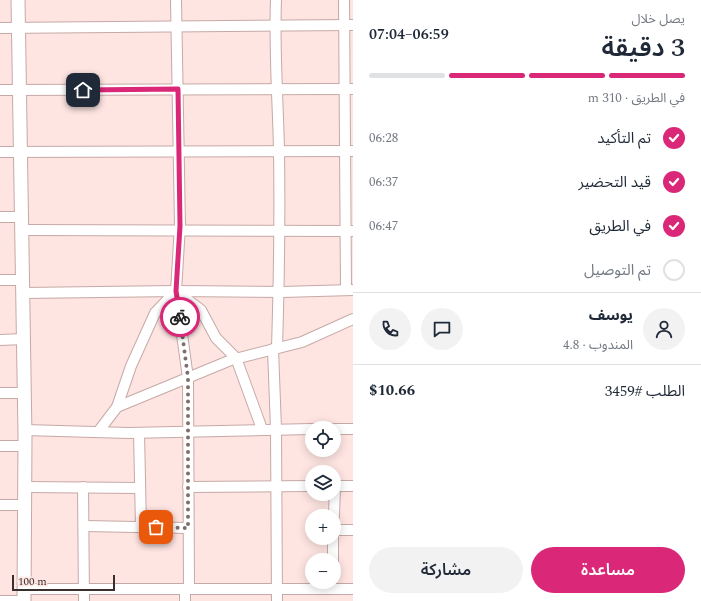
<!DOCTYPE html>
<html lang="ar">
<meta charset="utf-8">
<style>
:root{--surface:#fff;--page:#f2f2f3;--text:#1f2937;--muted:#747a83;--line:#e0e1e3;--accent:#db2777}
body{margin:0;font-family:Spectral,"Noto Sans Arabic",serif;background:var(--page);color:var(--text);direction:rtl;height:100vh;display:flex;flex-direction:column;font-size:15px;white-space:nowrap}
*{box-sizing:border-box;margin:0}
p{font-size:13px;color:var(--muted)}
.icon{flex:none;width:22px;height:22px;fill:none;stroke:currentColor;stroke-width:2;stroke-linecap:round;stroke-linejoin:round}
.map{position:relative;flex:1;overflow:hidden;direction:ltr}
.panel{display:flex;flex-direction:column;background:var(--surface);width:348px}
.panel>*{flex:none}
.controls{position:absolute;left:305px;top:421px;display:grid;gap:8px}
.controls a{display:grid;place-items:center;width:36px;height:36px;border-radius:50%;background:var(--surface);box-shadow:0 2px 10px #0003;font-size:20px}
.scale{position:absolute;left:12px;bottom:10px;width:103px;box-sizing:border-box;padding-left:4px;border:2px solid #3a2f2d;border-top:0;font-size:11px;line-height:14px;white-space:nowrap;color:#3a2f2d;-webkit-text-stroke:3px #fee5e2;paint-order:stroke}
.pin{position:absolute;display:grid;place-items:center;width:34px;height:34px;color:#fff;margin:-17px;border-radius:8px;box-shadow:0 2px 6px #0006}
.courier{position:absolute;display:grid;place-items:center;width:40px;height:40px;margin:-20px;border:3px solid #db2777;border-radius:50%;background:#fff;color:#222;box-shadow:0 1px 5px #0007}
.head em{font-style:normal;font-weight:600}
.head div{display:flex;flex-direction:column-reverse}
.head{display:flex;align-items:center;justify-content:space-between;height:68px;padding:0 16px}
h1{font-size:26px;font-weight:600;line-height:30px}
.bar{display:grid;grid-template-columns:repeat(4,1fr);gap:6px 4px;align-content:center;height:48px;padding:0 16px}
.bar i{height:5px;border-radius:3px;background:var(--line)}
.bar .selected{background:var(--accent)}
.bar p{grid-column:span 4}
.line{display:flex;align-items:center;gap:10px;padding:0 16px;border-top:1px solid var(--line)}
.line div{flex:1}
.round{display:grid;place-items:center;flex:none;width:42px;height:42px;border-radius:21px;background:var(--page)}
ol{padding:0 16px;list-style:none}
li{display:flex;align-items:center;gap:12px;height:44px}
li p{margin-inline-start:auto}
li .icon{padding:4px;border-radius:50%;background:var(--accent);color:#fff;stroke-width:4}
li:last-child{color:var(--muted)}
li i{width:22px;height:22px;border:2px solid var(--line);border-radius:50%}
.primary-button{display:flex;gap:8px;margin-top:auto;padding:8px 16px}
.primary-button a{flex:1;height:46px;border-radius:24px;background:var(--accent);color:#fff;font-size:16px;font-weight:600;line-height:46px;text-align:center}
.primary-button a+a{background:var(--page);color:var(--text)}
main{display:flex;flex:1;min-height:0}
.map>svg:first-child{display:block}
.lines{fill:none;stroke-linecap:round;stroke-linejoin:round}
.minor-casing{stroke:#c6a9a6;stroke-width:12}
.major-casing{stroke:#c6a9a6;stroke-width:15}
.minor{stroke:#fff;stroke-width:10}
.major{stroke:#fff;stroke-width:13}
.done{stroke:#7f6f6c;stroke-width:4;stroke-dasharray:0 7.2}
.route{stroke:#db2777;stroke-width:5}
</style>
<main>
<section class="panel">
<div class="head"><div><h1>3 دقيقة</h1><p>يصل خلال</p></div><em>06:59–07:04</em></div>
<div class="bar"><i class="selected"></i><i class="selected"></i><i class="selected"></i><i></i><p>في الطريق · 310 m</p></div>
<ol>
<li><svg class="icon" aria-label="check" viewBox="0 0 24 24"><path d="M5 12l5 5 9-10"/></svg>تم التأكيد<p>06:28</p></li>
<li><svg class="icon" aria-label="check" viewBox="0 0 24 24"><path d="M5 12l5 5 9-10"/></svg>قيد التحضير<p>06:37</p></li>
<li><svg class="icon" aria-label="check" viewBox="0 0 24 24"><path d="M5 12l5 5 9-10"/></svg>في الطريق<p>06:47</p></li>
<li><i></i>تم التوصيل</li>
</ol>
<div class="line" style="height:72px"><a class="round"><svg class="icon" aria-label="person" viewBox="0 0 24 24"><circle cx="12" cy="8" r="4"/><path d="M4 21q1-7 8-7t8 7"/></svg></a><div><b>يوسف</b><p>المندوب · 4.8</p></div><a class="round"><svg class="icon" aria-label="chat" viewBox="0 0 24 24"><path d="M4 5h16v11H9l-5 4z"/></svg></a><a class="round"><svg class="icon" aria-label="phone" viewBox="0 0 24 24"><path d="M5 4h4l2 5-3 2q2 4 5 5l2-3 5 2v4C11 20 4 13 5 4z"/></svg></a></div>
<div class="line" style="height:52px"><div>الطلب #3459</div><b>$10.66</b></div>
<div class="primary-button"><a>مساعدة</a><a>مشاركة</a></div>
</section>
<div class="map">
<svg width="353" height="601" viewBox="0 0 353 601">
<rect width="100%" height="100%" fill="#fee5e2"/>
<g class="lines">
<defs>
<g id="minor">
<polyline points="176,0 180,226 176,291 188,378 189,589"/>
<path d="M276 0C274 50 278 101 279 151 280 217 279 282 277 348"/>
<polyline points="344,0 346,290"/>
<polyline points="0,28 353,25"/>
<polyline points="0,90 353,89"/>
<polyline points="0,152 353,151"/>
<polyline points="0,217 22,217"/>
<polyline points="22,230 353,231"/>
<polyline points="0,280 23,280"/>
<polyline points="23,293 176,291 282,292 353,290"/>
<polyline points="0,340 24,339"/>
<polyline points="273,349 276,429 277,601"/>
<polyline points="0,393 24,393"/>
<polyline points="117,407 131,366 155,313 176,291 201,310 216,338 236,358 262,429"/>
<polyline points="334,429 353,429"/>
<polyline points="25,430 128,433 312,429"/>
<polyline points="98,432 117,407 231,360 302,342 353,319"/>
<polyline points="139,433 141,527"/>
<polyline points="0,446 25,446"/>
<polyline points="334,486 353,486"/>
<polyline points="25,487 140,488"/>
<polyline points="83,487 84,601"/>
<polyline points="188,487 312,486"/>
<polyline points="0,505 25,505"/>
<polyline points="334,516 335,486"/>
<polyline points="84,526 188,528"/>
<polyline points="334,530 353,530"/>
<polyline points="333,560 333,538"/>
<polyline points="24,589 353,589"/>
<polyline points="185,589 185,601"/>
<polyline points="0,601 24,601"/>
</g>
<polyline id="major" points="18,0 25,436 24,601"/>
</defs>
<use href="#minor" class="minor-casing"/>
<use href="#major" class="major-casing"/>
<use href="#minor" class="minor"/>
<use href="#major" class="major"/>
</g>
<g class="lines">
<polyline class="done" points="156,527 188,528 188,378 180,317"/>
<polyline class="route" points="83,90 178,89 180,226 176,291 180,317"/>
</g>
</svg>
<div class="controls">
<a><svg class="icon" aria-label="locate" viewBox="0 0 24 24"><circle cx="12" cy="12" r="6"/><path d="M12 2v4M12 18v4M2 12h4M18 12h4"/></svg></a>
<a><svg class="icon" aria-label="layers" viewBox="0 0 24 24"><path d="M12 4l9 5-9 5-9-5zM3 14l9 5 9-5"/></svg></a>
<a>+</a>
<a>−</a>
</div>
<div class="scale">100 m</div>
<div class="pin" style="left:156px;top:527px;background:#ea580c"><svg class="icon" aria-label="bag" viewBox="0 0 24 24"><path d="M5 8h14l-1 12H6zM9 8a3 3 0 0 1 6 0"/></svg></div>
<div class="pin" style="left:83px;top:90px;background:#1f2937"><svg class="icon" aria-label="home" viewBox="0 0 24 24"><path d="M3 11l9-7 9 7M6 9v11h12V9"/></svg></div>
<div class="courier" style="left:180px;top:317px"><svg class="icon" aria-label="bike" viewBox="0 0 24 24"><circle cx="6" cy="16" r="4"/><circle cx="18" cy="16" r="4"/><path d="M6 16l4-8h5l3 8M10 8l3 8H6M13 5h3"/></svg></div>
</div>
</main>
